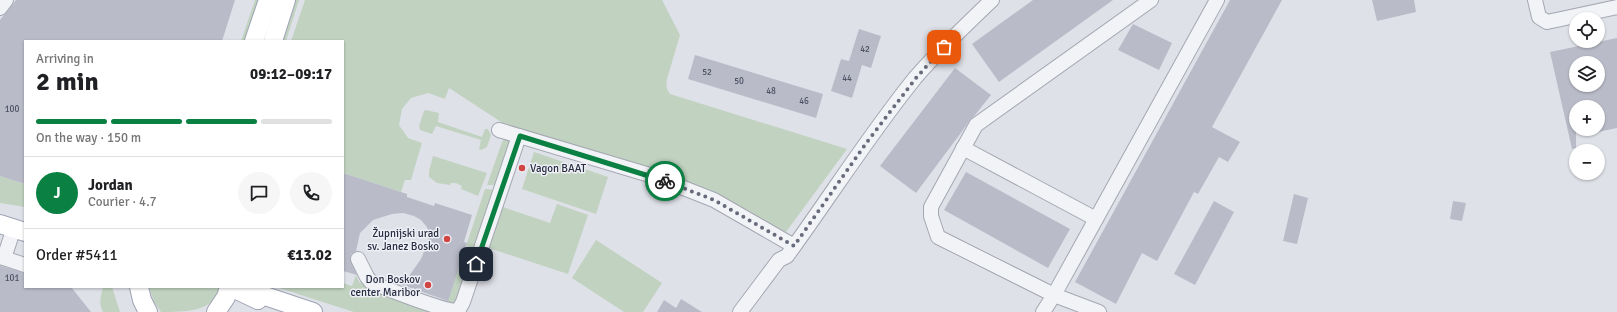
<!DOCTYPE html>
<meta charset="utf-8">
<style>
:root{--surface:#fff;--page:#f6f6f6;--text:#202124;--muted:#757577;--line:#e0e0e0;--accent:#0b8043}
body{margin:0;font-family:Signika,sans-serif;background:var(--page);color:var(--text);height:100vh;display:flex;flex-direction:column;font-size:15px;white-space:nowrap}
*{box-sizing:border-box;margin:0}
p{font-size:13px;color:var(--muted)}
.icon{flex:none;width:22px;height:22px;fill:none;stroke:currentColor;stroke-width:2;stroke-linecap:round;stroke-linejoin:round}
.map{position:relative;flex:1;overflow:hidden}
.details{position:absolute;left:24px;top:40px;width:320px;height:248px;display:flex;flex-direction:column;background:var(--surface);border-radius:0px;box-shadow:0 1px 3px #0004}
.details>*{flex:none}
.controls{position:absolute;left:1569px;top:12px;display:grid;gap:8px}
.controls a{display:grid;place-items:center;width:36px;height:36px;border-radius:50%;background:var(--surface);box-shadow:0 1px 3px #0004;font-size:20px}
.pin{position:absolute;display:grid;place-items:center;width:34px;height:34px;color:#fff;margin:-17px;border-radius:8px;box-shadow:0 2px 6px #0006}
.courier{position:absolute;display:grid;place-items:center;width:40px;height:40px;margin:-20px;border:3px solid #0b8043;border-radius:50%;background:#fff;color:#222;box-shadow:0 1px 5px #0007}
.head em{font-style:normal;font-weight:800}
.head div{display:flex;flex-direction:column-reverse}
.head{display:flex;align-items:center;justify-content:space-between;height:68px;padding:0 12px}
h1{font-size:26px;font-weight:800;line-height:30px}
.bar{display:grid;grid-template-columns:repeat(4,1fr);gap:6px 4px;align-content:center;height:48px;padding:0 12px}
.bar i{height:5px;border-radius:3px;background:var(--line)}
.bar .on{background:var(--accent)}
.bar p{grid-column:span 4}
.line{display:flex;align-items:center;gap:10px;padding:0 12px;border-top:1px solid var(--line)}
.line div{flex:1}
.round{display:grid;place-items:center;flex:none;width:42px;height:42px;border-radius:21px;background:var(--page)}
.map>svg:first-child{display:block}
.green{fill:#c1d2c0}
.building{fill:#b9bcc8;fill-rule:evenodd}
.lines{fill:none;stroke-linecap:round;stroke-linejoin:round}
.minor-casing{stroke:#a4a7b2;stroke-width:16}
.major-casing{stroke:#9ea3b4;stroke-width:20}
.minor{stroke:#f2f3f7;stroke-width:14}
.major{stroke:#fff;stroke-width:18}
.done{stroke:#686b7b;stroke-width:4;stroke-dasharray:0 7.2}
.route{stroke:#0b8043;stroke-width:5}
.poi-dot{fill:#d04441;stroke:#eef0f6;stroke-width:1.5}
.labels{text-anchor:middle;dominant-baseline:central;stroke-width:3;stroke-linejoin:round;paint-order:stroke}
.number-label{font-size:9px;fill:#4c5062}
.poi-label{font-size:11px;fill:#282c40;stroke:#eef0f6;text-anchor:end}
</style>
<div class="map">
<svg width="1617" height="312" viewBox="0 0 1617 312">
<rect width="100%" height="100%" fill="#dfe1e8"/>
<g class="green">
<polygon points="255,0 261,0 247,41 241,41"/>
<polygon points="294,0 299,0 286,41 280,41"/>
<path d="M305 0H662L680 35 667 79C666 85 666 89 670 94L847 149 786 232 515 131 449 88 445 99 428 93 411 98 402 109 399 125 408 138 422 143 411 180H405L401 192 343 173V41H291Z"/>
<polygon points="426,110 439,113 438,122 482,137 485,129 488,129 491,135 487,147 481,150 479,149 481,140 436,126 432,134 420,130 419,126 424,111"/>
<polygon points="505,138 512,141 499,185 487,185 502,142"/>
<polygon points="534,152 608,177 596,214 522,189"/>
<polygon points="433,156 487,173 478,196 461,189 462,186 456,183 451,183 450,185 437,183 429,177 429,171"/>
<polygon points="0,176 25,184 25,207 0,203"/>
<polygon points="485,189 497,190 477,249 466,246"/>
<polygon points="557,204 588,215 568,274 489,248 503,207 550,223"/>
<polygon points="596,240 662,283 643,312 624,312 572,278"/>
<polygon points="465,250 475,253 459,305 446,305"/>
<polygon points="356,275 359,282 397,295 436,312 354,312 276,287 343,287 343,283 352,286"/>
<path d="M103 287H112L120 312H103C98 303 101 296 103 287Z"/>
<path d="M149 287H220C215 312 184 312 161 312L154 302Z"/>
</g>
<g class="building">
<polygon points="16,0 235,0 222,41 25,41 25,184 0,176 0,20"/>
<polygon points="1033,0 1113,0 999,82 972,44"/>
<polygon points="1230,0 1282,0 1212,127 1240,142 1228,162 1219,157 1198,194 1194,192 1157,261 1142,253 1116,304 1075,282"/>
<polygon points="1372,0 1414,0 1416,12 1377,21"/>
<polygon points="1133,24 1172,43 1159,70 1118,50"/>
<polygon points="859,29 881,36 871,68 862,65 852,98 831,91 841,59 849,61"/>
<path d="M1617 38V128L1598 132V107H1576V148L1572 149 1550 52ZM1576 63H1598V85H1576Z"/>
<polygon points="695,55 823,94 816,118 688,79"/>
<polygon points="955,68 991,95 975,115 969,121 963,130 916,193 880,166"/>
<polygon points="966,172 1070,229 1048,268 944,210"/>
<polygon points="343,173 407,194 407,197 434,206 435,203 472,215 464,242 467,243 448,301 397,283 404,274 409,276 421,259 428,242 429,235 427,227 421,220 414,216 403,213 392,214 373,220 360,233 356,251 351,254 350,258 357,275 343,271"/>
<polygon points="1294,194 1308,198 1297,244 1283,241"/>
<polygon points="1214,201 1234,212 1195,285 1174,274"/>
<polygon points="1453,201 1466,203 1462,221 1450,219"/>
<polygon points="0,266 25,273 25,287 71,287 91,312 0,312"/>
<polygon points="681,299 702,312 657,312 664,300 676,308"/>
</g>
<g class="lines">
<defs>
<g id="minor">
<polyline points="1535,0 1539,17 1547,22 1617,7"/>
<polyline points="0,8 6,0"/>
<polyline points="499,130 653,176 714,200 794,246"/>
<polyline points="963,148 1096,219"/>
<polyline points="0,257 25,265"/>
<polyline points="4,258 14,228"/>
<path d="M358 259 367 277 371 282C384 288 446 312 458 311L463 302 519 136"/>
<path d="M740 312 779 260 787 256C830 197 869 135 915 78 939 50 966 25 992 0"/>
<polyline points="1043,312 1054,295 1217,0"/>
<polyline points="1099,312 1054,295 938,237 931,216 931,207 976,125 1151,0"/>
</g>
<g id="major">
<polyline points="254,41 268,0"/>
<polyline points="273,41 286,0"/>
<polyline points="0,224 25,232"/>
<polyline points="139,287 142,300 148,312"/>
<polyline points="235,287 239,291 258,300"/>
<polyline points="249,287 262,295 313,312"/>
<polyline points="216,312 226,297 229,287"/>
</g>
</defs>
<use href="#minor" class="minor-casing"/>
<use href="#major" class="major-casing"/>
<use href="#minor" class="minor"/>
<use href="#major" class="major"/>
</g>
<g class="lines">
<polyline class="done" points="665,181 714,200 794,246 867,142 916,78 944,47"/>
<polyline class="route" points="476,264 520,136 665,181"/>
</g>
<g class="poi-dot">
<circle cx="522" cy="168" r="4"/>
<circle cx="447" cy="239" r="4"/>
<circle cx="428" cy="285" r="4"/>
</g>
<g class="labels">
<g class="number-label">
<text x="865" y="49">42</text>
<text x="707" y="72">52</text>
<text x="847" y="78">44</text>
<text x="739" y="81">50</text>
<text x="771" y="91">48</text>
<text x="804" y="101">46</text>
<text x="12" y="109">100</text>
<text x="12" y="278">101</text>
</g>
<g class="poi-label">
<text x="530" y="168" text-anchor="start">Vagon BAAT</text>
<text x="439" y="233">Župnijski urad<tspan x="439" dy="13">sv. Janez Bosko</tspan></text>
<text x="420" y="279">Don Boskov<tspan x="420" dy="13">center Maribor</tspan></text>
</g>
</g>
</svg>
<div class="controls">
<a><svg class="icon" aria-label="locate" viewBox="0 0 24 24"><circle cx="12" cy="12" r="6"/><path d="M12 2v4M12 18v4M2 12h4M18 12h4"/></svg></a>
<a><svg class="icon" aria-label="layers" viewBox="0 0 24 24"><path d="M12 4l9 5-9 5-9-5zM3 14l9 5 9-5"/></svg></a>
<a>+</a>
<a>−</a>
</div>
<div class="pin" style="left:944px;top:47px;background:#ea580c"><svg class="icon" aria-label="bag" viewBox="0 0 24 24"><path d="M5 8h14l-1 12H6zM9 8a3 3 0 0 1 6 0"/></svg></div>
<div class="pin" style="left:476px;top:264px;background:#1f2937"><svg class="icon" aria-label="home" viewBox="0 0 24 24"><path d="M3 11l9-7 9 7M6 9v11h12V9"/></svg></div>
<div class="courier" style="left:665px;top:181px"><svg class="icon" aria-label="bike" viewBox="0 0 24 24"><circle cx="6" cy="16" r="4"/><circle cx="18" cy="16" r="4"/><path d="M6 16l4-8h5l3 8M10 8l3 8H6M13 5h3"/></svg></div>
<section class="details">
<div class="head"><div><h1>2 min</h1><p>Arriving in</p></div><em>09:12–09:17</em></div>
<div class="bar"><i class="on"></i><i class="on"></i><i class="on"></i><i></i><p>On the way · 150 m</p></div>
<div class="line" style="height:72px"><b class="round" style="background:var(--accent);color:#fff">J</b><div><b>Jordan</b><p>Courier · 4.7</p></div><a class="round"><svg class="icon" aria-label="chat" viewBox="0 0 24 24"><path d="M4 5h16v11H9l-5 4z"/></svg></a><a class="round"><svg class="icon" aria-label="phone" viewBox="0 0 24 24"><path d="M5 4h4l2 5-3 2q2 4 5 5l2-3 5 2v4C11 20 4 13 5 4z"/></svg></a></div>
<div class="line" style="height:52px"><div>Order #5411</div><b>€13.02</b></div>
</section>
</div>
